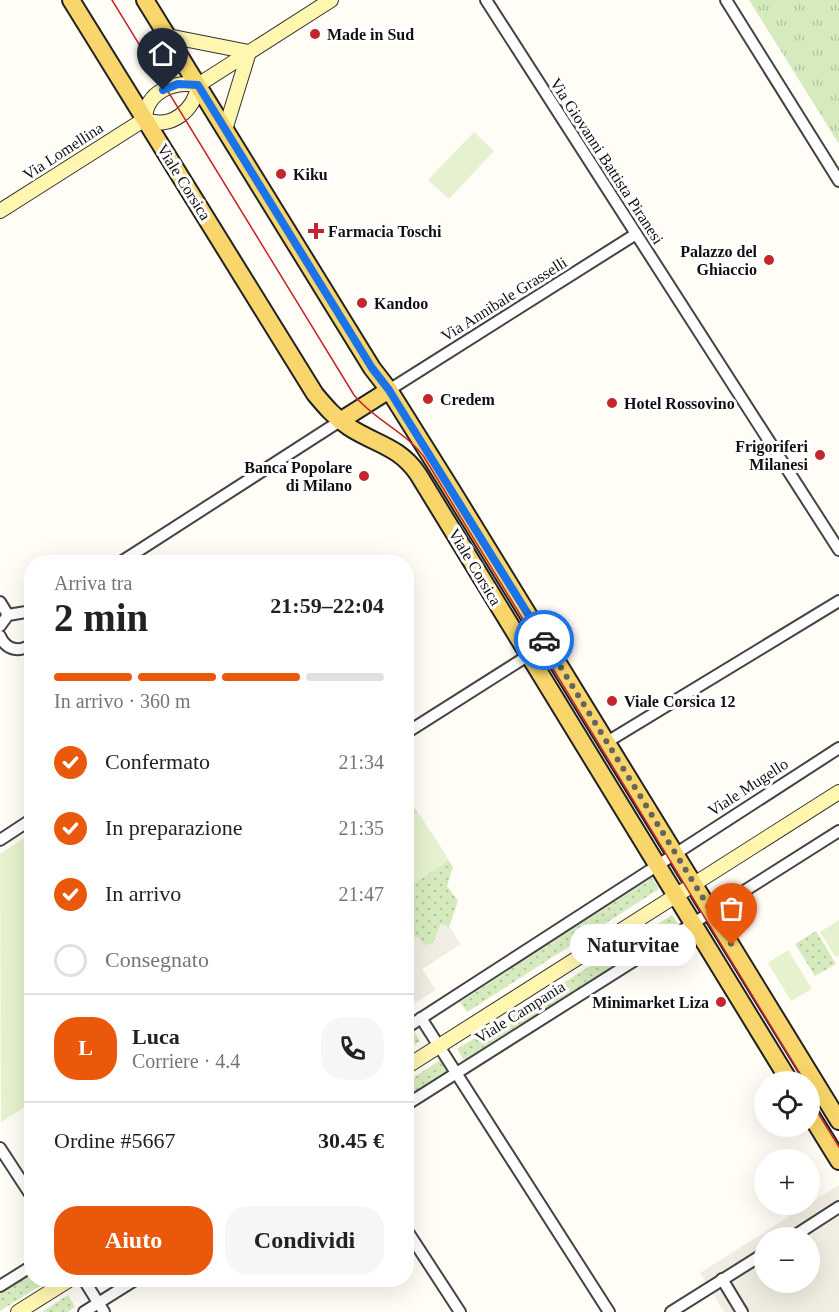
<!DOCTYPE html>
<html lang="it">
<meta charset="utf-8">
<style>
:root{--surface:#fff;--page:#f6f6f6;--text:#222;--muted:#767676;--line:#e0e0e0;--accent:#ea580c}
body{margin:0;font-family:"Times New Roman",serif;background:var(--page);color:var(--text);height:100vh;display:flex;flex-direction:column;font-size:22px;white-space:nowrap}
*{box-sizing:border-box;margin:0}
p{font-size:20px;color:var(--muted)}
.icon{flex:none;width:33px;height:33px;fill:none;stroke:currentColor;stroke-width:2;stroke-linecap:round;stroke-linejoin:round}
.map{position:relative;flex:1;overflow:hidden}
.details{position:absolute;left:24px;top:555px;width:390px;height:732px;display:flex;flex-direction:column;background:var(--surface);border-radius:24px;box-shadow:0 6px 24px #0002}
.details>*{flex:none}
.tools{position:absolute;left:754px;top:1071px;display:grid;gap:12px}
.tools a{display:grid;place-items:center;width:66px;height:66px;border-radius:50%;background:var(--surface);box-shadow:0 6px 24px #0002;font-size:30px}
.pin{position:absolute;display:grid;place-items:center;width:51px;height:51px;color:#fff;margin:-62px -26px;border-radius:50% 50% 50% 0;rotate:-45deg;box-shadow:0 0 6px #0007}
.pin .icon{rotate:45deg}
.courier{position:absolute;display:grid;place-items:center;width:60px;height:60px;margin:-30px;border:4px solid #1a73e8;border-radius:50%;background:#fff;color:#222;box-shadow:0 2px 8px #0007}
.bubble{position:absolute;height:42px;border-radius:21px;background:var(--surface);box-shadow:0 6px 24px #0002;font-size:20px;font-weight:700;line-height:42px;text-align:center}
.head em{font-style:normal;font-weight:700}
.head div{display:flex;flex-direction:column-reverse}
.head{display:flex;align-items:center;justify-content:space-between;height:102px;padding:0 30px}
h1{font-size:39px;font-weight:700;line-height:45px}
.bar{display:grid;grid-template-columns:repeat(4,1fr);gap:9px 6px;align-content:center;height:72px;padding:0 30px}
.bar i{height:8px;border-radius:4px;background:var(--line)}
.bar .on{background:var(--accent)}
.bar p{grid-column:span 4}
.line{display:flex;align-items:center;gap:15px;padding:0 30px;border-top:2px solid var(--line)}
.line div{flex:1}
.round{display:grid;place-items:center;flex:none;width:63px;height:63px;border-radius:24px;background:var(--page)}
ol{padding:0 30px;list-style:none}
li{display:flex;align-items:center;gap:18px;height:66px}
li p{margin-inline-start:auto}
li .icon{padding:6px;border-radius:50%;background:var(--accent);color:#fff;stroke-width:4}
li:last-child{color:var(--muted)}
li i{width:33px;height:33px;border:3px solid var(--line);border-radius:50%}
.cta{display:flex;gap:12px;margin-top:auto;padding:12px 30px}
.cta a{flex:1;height:69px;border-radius:24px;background:var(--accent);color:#fff;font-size:24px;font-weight:700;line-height:69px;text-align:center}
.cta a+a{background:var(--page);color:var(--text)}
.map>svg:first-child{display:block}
.grass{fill:url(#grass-tufts)}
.park{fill:url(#park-dots)}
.pitch{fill:#e6f2cf}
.plaza{fill:#f1ede2;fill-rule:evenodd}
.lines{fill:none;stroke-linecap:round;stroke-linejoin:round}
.street-casing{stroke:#444;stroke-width:14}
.secondary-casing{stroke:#333;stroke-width:16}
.primary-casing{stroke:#222;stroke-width:20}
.street{stroke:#fff;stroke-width:10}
.secondary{stroke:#fff6b0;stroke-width:14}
.primary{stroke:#f9d66b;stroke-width:16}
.tram{stroke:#c4262e;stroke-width:1.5}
.done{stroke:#646461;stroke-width:6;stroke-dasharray:0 10.8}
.route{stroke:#1a73e8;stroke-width:8}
.poi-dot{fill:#c4262e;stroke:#fff;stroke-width:2}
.labels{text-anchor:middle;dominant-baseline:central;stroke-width:6;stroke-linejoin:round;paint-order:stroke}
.poi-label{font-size:16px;font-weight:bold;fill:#111;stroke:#fff;text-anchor:start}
.street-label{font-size:16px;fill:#111;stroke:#fff}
</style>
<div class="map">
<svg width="839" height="1312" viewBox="0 0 839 1312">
<defs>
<pattern id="grass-tufts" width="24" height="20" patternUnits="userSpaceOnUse" patternTransform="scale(1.5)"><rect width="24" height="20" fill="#d5ebbd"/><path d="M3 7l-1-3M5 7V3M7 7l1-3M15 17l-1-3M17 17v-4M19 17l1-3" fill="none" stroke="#b6c8a1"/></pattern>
<pattern id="park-dots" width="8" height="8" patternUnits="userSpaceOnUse" patternTransform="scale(1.5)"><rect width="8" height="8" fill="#d5ebbd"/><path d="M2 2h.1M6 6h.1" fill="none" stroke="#b6c8a1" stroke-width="1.8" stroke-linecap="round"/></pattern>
</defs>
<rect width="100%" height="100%" fill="#fffdf5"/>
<polygon class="grass" points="749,0 839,0 839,144"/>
<g class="park">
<polygon points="406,795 453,867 447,886 458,901 449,927 460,944 422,969 435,990 411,1005 406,998"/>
<polygon points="652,878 659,889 467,1012 460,1002"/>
<polygon points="672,915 679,925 464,1060 457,1049"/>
<polygon points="816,931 836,964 815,976 795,944"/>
<polygon points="412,1028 420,1041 407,1050 407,1032"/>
<polygon points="440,1060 447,1071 407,1098 407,1082"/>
<polygon points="31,1273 32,1280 49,1280 0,1311 0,1293"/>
<polygon points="68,1295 75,1307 68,1312 42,1312"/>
</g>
<g class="pitch">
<polygon points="474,132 494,151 449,199 428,180"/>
<polygon points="418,812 449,860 420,880 414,882 407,878 407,819"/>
<polygon points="31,833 31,1103 1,1122 0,854"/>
<polygon points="839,920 839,955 836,958 820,932"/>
<polygon points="788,950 812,989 791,1001 768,963"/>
</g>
<g class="plaza">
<polygon points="443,924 449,927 460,944 422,969 435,990 411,1005 407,998 407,951 413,942 414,937 418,937 424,945 433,943 440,925"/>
<path d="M839 1185V1312H724L700 1273ZM765 1238H810V1282H765Z"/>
</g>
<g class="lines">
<defs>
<g id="street">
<polyline points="486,0 839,550"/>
<polyline points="726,0 839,181"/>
<polyline points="389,390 636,234"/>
<polyline points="121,562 340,421"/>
<polyline points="0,602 8,615"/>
<polyline points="0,626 8,615 32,611"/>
<path d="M0 636C6 650 19 653 32 644"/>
<polyline points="406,733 529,655"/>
<polyline points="607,742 839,601"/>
<polyline points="0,840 32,819"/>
<polyline points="421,1018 609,1312"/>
<polyline points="406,1028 839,748"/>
<polyline points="406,1105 839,831"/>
<polyline points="0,1148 32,1197"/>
<polyline points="406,1229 460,1312"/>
<polyline points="791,1238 839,1207"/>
<polyline points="722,1279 742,1312"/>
<polyline points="84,1280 104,1312"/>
<polyline points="0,1286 32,1266"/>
<polyline points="84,1312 135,1280"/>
<polyline points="671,1312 765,1253"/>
</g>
<g id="secondary">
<polyline points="168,36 249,52"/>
<polyline points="198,85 331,0"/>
<path d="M145 119C170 131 195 110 198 85"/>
<polyline points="225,130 249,52"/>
<path d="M0 211 145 119C146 91 174 81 198 85"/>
<polyline points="406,1067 839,792"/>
<polyline points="18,1312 69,1280"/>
</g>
<g id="primary">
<path d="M71 0 315 394C325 406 335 418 349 427 375 444 399 446 418 474L790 1082"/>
<polyline points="145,0 372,368 389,390 451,489 839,1121"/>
<polyline points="340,421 389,390"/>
<polyline points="810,1114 839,1161"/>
</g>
</defs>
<use href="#street" class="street-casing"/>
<use href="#secondary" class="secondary-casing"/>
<use href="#primary" class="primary-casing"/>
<use href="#street" class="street"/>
<use href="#secondary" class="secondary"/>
<use href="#primary" class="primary"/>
<g class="tram">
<path d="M112 0 354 395C374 420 405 431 424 457L805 1082"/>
<polyline points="810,1100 839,1147"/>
</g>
</g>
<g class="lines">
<polyline class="done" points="544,640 732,945"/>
<polyline class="route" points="163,90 178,84 198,85 372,368 389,390 544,640"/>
</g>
<g class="poi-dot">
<circle cx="315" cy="34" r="6"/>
<circle cx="281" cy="174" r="6"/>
<path d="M313 222h6v6h6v6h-6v6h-6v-6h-6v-6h6z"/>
<circle cx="769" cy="260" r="6"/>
<circle cx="362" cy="303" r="6"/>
<circle cx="428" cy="399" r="6"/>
<circle cx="612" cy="403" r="6"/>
<circle cx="820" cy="455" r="6"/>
<circle cx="364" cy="476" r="6"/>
<circle cx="612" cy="701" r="6"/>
<circle cx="721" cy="1002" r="6"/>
</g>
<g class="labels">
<g class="poi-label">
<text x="327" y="34">Made in Sud</text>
<text x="293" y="174">Kiku</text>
<text x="328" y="231">Farmacia Toschi</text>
<text x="757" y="251" text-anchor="end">Palazzo del<tspan x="757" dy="18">Ghiaccio</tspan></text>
<text x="374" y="303">Kandoo</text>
<text x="440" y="399">Credem</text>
<text x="624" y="403">Hotel Rossovino</text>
<text x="808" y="446" text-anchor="end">Frigoriferi<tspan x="808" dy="18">Milanesi</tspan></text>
<text x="352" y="467" text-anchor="end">Banca Popolare<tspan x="352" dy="18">di Milano</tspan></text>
<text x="624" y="701">Viale Corsica 12</text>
<text x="709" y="1002" text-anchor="end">Minimarket Liza</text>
</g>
<g class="street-label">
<text transform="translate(63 151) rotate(-33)">Via Lomellina</text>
<text transform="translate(607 161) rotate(57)">Via Giovanni Battista Piranesi</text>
<text transform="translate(184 182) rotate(58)">Viale Corsica</text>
<text transform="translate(504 299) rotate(-32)">Via Annibale Grasselli</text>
<text transform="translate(475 567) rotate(59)">Viale Corsica</text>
<text transform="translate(748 787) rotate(-33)">Viale Mugello</text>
<text transform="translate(520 1012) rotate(-32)">Viale Campania</text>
</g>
</g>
</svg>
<div class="tools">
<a><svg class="icon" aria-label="locate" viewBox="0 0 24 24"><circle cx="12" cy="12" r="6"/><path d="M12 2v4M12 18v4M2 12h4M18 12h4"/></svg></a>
<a>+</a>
<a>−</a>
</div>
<div class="pin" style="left:732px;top:945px;background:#ea580c"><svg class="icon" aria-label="bag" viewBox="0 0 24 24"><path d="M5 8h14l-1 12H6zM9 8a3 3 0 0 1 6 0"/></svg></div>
<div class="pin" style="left:163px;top:90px;background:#1f2937"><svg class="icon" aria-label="home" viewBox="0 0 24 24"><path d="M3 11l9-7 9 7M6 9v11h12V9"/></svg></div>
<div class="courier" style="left:544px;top:640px"><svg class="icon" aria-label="car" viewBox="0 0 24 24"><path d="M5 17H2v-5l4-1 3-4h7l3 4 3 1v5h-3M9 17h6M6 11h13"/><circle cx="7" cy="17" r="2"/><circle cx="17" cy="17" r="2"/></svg></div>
<div class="bubble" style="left:570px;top:924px;width:126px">Naturvitae</div>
<section class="details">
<div class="head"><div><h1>2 min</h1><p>Arriva tra</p></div><em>21:59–22:04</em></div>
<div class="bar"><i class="on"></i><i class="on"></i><i class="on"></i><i></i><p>In arrivo · 360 m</p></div>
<ol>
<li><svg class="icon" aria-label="check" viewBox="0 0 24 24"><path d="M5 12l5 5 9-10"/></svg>Confermato<p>21:34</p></li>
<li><svg class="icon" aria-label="check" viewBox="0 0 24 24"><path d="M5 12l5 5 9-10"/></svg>In preparazione<p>21:35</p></li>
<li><svg class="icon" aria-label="check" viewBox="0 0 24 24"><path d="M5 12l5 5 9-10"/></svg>In arrivo<p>21:47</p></li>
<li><i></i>Consegnato</li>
</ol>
<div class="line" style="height:108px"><b class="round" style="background:var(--accent);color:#fff">L</b><div><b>Luca</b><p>Corriere · 4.4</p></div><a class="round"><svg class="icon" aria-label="phone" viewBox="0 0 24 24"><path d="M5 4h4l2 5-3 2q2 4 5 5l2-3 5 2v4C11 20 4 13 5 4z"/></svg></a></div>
<div class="line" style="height:78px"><div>Ordine #5667</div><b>30.45 €</b></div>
<div class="cta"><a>Aiuto</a><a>Condividi</a></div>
</section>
</div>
